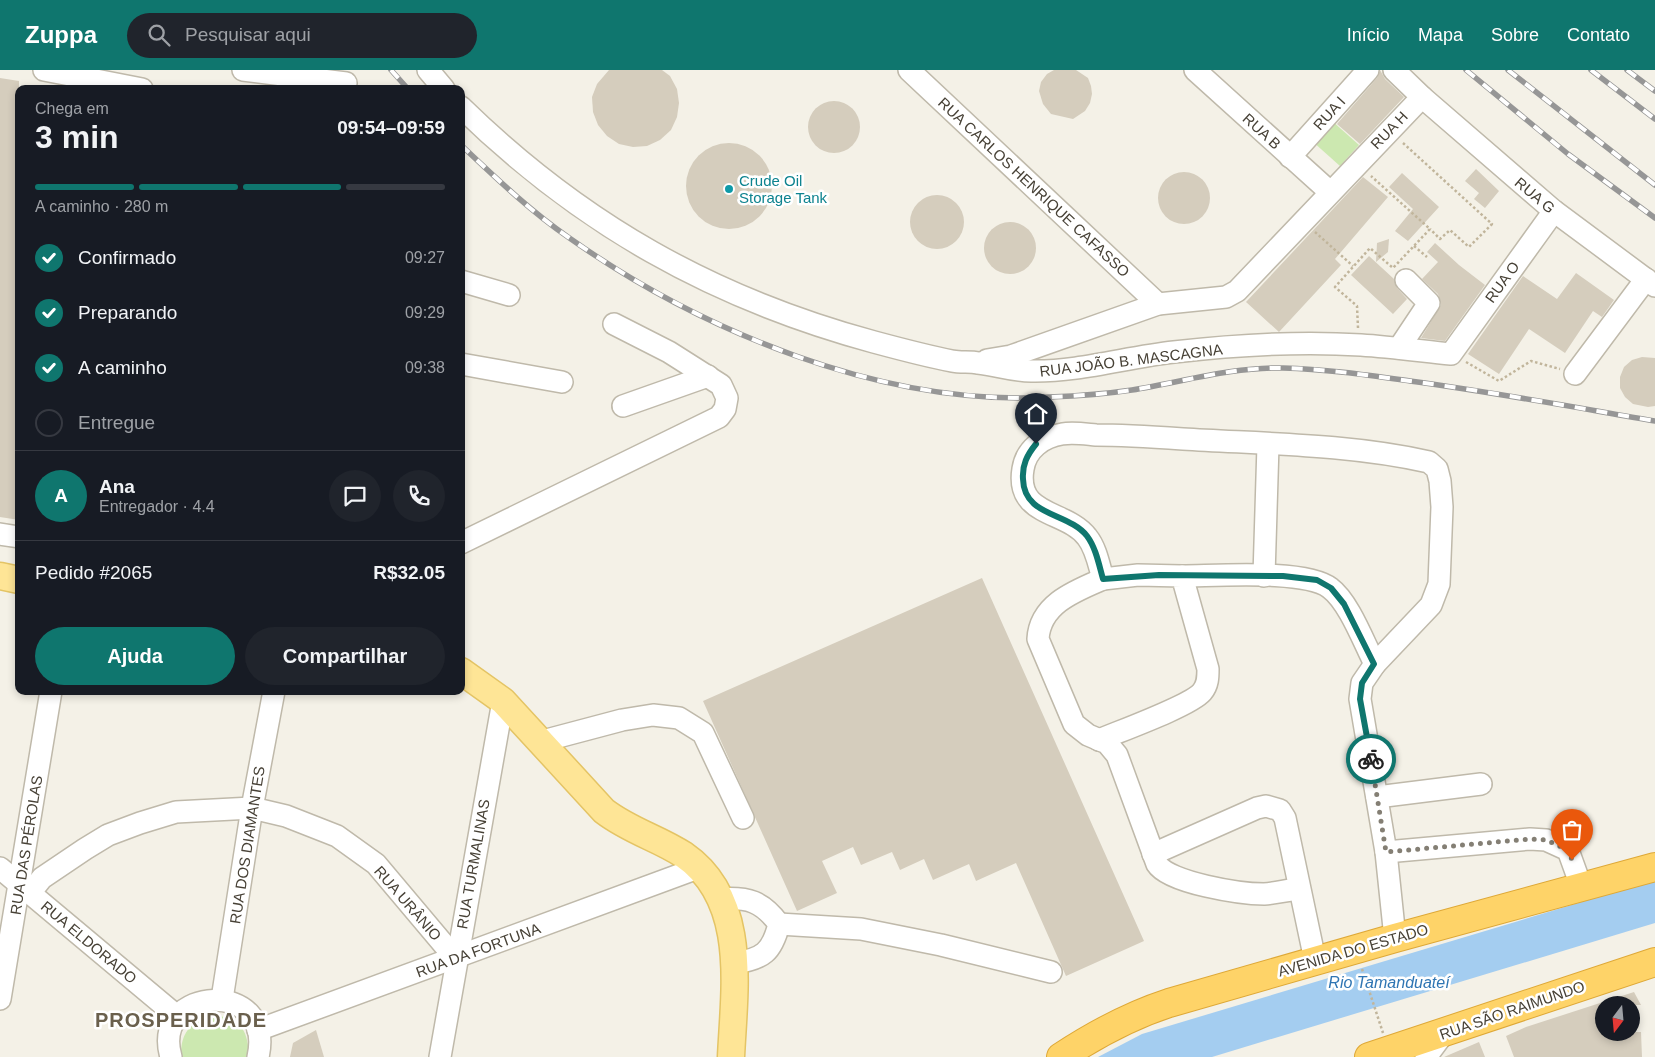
<!DOCTYPE html>
<html lang="pt">
<meta charset="utf-8">
<style>
:root{--surface:#171b24;--page:#20242c;--text:#f1f3f6;--muted:#9ea1a6;--line:#363941;--accent:#0f766e}
body{margin:0;font-family:Arial,sans-serif;background:var(--page);color:var(--text);height:100vh;display:flex;flex-direction:column;font-size:19px;white-space:nowrap}
*{box-sizing:border-box;margin:0}
p{font-size:16px;color:var(--muted)}
.icon{flex:none;width:28px;height:28px;fill:none;stroke:currentColor;stroke-width:2;stroke-linecap:round;stroke-linejoin:round}
.map{position:relative;flex:1;overflow:hidden}
.side{position:absolute;left:15px;top:15px;width:450px;height:610px;display:flex;flex-direction:column;background:var(--surface);border-radius:10px;box-shadow:0 2px 8px #0003}
.side>*{flex:none}
.needle{width:32px;rotate:196deg}
.buttons{position:absolute;left:1595px;top:926px;display:grid;gap:10px}
.buttons a{display:grid;place-items:center;width:45px;height:45px;border-radius:50%;background:var(--surface);box-shadow:0 2px 8px #0003;font-size:25px}
.pin{position:absolute;display:grid;place-items:center;width:42px;height:42px;color:#fff;margin:-51px -21px;border-radius:50% 50% 50% 0;rotate:-45deg;box-shadow:0 0 5px #0007}
.pin .icon{rotate:45deg}
.courier{position:absolute;display:grid;place-items:center;width:50px;height:50px;margin:-25px;border:4px solid #0f766e;border-radius:50%;background:#fff;color:#222;box-shadow:0 1px 6px #0007}
.headline em{font-style:normal;font-weight:800}
.headline div{display:flex;flex-direction:column-reverse}
.headline{display:flex;align-items:center;justify-content:space-between;height:85px;padding:0 20px}
h1{font-size:32px;font-weight:800;line-height:38px}
.bar{display:grid;grid-template-columns:repeat(4,1fr);gap:8px 5px;align-content:center;height:60px;padding:0 20px}
.bar i{height:6px;border-radius:4px;background:var(--line)}
.bar .on{background:var(--accent)}
.bar p{grid-column:span 4}
.line{display:flex;align-items:center;gap:12px;padding:0 20px;border-top:1px solid var(--line)}
.line div{flex:1}
.round{display:grid;place-items:center;flex:none;width:52px;height:52px;border-radius:26px;background:var(--page)}
ol{padding:0 20px;list-style:none}
li{display:flex;align-items:center;gap:15px;height:55px}
li p{margin-inline-start:auto}
li .icon{padding:5px;border-radius:50%;background:var(--accent);color:#fff;stroke-width:4}
li:last-child{color:var(--muted)}
li i{width:28px;height:28px;border:2px solid var(--line);border-radius:50%}
.cta{display:flex;gap:10px;margin-top:auto;padding:10px 20px}
.cta a{flex:1;height:58px;border-radius:30px;background:var(--accent);color:#fff;font-size:20px;font-weight:800;line-height:58px;text-align:center}
.cta a+a{background:var(--page);color:var(--text)}
header{display:flex;align-items:center;gap:30px;box-sizing:border-box;height:70px;padding:0 25px;background:var(--accent);color:#fff}
header strong{font-size:24px}
nav{display:flex;gap:28px;margin-inline-start:auto;font-size:18px}
.search{width:350px;height:45px;background:var(--page);display:flex;align-items:center;gap:12px;box-sizing:border-box;padding:0 18px;border-radius:28px;color:var(--muted);font-size:19px}
.map>svg:first-child{display:block}
.green{fill:#cce8b0}
.water{fill:#a4cdf0}
.building{fill:#d5cdbd}
.lines{fill:none;stroke-linecap:round;stroke-linejoin:round}
.minor-casing{stroke:#bfb9aa;stroke-width:24}
.major-casing{stroke:#e4c465;stroke-width:29}
.highway-casing{stroke:#dea837;stroke-width:30}
.path{stroke:#c1b59b;stroke-width:2.5;stroke-dasharray:2.5 2.5;stroke-linecap:butt}
.minor{stroke:#fff;stroke-width:21}
.major{stroke:#fee596;stroke-width:26}
.highway{stroke:#fed368;stroke-width:28}
.rail-casing{stroke:#969696;stroke-width:5.5}
.rail{stroke:#fff;stroke-width:4;stroke-dasharray:11;stroke-linecap:butt}
.done{stroke:#847f74;stroke-width:5;stroke-dasharray:0 9}
.route{stroke:#0f766e;stroke-width:6}
.culture-dot{fill:#0f9aa8;stroke:#fff;stroke-width:2}
.labels{text-anchor:middle;dominant-baseline:central;stroke-width:5;stroke-linejoin:round;paint-order:stroke}
.street-label{font-size:15px;fill:#474136;stroke:#fff}
.culture-label{font-size:15px;fill:#0d838f;stroke:#fff;text-anchor:start}
.water-label{font-size:16px;font-style:italic;fill:#2f75b3;stroke:#fff}
.district-label{font-size:20px;font-weight:bold;letter-spacing:1px;fill:#6a604d;stroke:#fff}
</style>
<header>
<strong>Zuppa</strong>
<div class="search"><svg class="icon" aria-label="search" viewBox="0 0 24 24"><circle cx="10" cy="10" r="6"/><path d="M15 15l6 6"/></svg>Pesquisar aqui</div>
<nav><a>Início</a><a>Mapa</a><a>Sobre</a><a>Contato</a></nav>
</header>
<div class="map">
<svg width="1655" height="987" viewBox="0 0 1655 987">
<rect width="100%" height="100%" fill="#f4f1e7"/>
<g class="green">
<polygon points="1331,50 1359,75 1340,96 1312,71"/>
<path d="M213 945C241 948 248 960 249 987H181C180 964 190 951 213 945Z"/>
</g>
<polygon class="water" points="1655,810 1655,853 1212,987 1098,987 1142,964"/>
<g class="building">
<polygon points="609,0 662,0 670,6 677,19 679,33 677,47 671,60 660,70 647,76 633,77 619,74 607,66 598,55 593,42 592,27 597,14"/>
<polygon points="1054,0 1076,0 1088,8 1091,16 1092,24 1090,33 1085,41 1073,49 1051,44 1043,34 1039,21 1041,12 1047,4"/>
<polygon points="1380,0 1385,9 1404,27 1360,74 1337,54 1377,8"/>
<polygon points="0,8 19,11 19,450 0,447"/>
<circle cx="834" cy="57" r="26"/>
<circle cx="729" cy="116" r="43"/>
<polygon points="1476,99 1499,121 1485,138 1474,129 1479,123 1465,111"/>
<circle cx="1184" cy="128" r="26"/>
<polygon points="1402,103 1439,137 1408,171 1395,161 1413,139 1389,117"/>
<polygon points="1363,107 1388,127 1335,189 1341,195 1279,262 1246,232"/>
<circle cx="937" cy="152" r="27"/>
<circle cx="1010" cy="178" r="26"/>
<polygon points="1389,169 1388,182 1376,192 1377,173"/>
<polygon points="1435,173 1459,195 1485,215 1445,271 1421,268 1441,235 1438,224 1422,209 1438,192 1427,182"/>
<polygon points="1369,186 1394,209 1397,218 1407,229 1393,244 1351,205"/>
<polygon points="1576,203 1614,230 1602,247 1593,241 1565,283 1529,259 1499,304 1468,284 1523,206 1557,229"/>
<polygon points="1642,287 1655,288 1655,336 1648,337 1633,334 1625,327 1620,318 1620,307 1624,297 1632,290"/>
<polygon points="982,508 1144,871 1066,906 1016,793 976,811 969,794 933,810 924,789 900,800 892,782 861,795 853,777 822,791 837,823 797,841 703,631"/>
<polygon points="1634,922 1641,935 1604,935 1604,962 1641,962 1642,987 1514,987 1506,966 1526,957"/>
<polygon points="316,960 324,987 290,987 293,973"/>
<polygon points="1479,972 1485,987 1444,987"/>
</g>
<g class="lines">
<defs>
<g id="minor">
<polyline points="44,0 142,19"/>
<polyline points="243,0 346,13"/>
<polyline points="428,0 444,19"/>
<polyline points="909,0 1158,234"/>
<polyline points="1195,0 1330,122"/>
<polyline points="1422,27 1554,141 1655,216"/>
<path d="M461 37C581 154 712 228 874 272 900 279 926 286 952 291 961 293 970 291 978 293 996 295 1013 301 1031 301 1079 302 1127 287 1174 282 1235 275 1300 271 1361 275 1391 277 1421 281 1451 284L1554 141"/>
<polyline points="1290,87 1368,0"/>
<polyline points="461,211 509,225"/>
<polyline points="1399,278 1429,233 1406,210"/>
<polyline points="987,290 1011,286 1158,234 1226,227 1237,221 1422,27 1394,0"/>
<polyline points="461,294 562,312"/>
<polyline points="1575,304 1646,209"/>
<polyline points="623,336 708,306"/>
<polyline points="0,464 19,467"/>
<polyline points="461,473 719,347 725,339 727,328 721,315 669,282 614,254"/>
<path d="M1182 506C1215 506 1306 499 1330 518 1349 532 1364 573 1375 594"/>
<polyline points="1264,506 1268,375"/>
<path d="M1099 670C1120 661 1190 636 1202 622 1208 615 1208 607 1208 599L1182 506 1138 505 1103 509"/>
<polyline points="539,672 622,650 653,645 679,648 703,663 743,748"/>
<polyline points="1377,727 1481,714"/>
<polyline points="1386,782 1530,769 1546,770 1568,780 1581,816"/>
<polyline points="1153,784 1257,738 1266,736 1280,740 1285,748 1315,890"/>
<polyline points="0,798 178,947"/>
<path d="M1299 819C1288 820 1276 823 1264 824 1241 824 1169 813 1157 794L1117 685 1107 673 1088 665 1074 654 1038 569C1040 534 1075 521 1103 509 1099 495 1096 478 1087 467 1067 440 1015 447 1023 399 1026 379 1043 367 1062 364 1073 362 1085 364 1096 365 1125 365 1154 367 1183 369 1264 374 1349 374 1429 392L1437 399 1440 411 1442 437 1439 514 1431 535 1375 594 1362 613 1360 629 1386 782 1395 868"/>
<polyline points="30,823 42,808 85,779 108,765 140,753 176,742 252,738 286,746 337,766 376,794 456,889"/>
<path d="M720 829C748 827 762 831 779 854 772 882 763 889 735 893"/>
<polyline points="779,854 861,859 941,875 1051,902"/>
<polyline points="0,929 51,621"/>
<polyline points="222,929 252,738 274,621"/>
<polyline points="258,960 698,798"/>
<path d="M171 987C150 915 276 908 258 987"/>
<polyline points="440,987 503,631"/>
<polyline points="1426,987 1443,964"/>
</g>
<g id="major">
<polyline points="0,506 19,510"/>
<path d="M461 601 503 631 604 741C630 761 658 768 684 785 749 830 734 920 731 987"/>
</g>
<g id="highway">
<path d="M1061 987C1096 964 1129 946 1169 933L1395 868 1655 797"/>
<polyline points="1369,987 1655,892"/>
</g>
</defs>
<use href="#minor" class="minor-casing"/>
<use href="#major" class="major-casing"/>
<use href="#highway" class="highway-casing"/>
<g class="path">
<polyline points="1403,73 1492,154 1469,177 1450,160 1440,169 1430,159"/>
<polyline points="1315,162 1353,196"/>
<polyline points="1414,176 1427,187"/>
<polyline points="1358,258 1357,236 1335,217 1370,178 1393,198 1430,159 1371,106"/>
<polyline points="1466,292 1499,311 1531,291 1560,299"/>
<polyline points="1362,899 1383,963"/>
</g>
<use href="#minor" class="minor"/>
<use href="#major" class="major"/>
<use href="#highway" class="highway"/>
<defs>
<g id="rail">
<polyline points="391,0 408,19"/>
<polyline points="1466,0 1568,84 1655,148"/>
<polyline points="1508,0 1655,115"/>
<polyline points="1591,0 1655,49"/>
<polyline points="1627,0 1655,21"/>
<path d="M461 75C495 107 529 140 568 167 701 261 883 337 1049 327 1076 326 1105 324 1132 320 1182 312 1231 297 1283 298 1326 299 1367 305 1410 311 1492 322 1573 337 1655 351"/>
</g>
</defs>
<use href="#rail" class="rail-casing"/>
<use href="#rail" class="rail"/>
</g>
<g class="lines">
<polyline class="done" points="1371,689 1386,782 1530,769 1546,770 1568,780 1572,790"/>
<path class="route" d="M1036 374C1027 385 1022 395 1023 409 1024 447 1068 442 1087 466 1096 478 1099 495 1103 509L1159 505 1283 506 1317 510 1331 518 1344 534 1374 594 1362 613 1360 629 1371 689"/>
</g>
<circle class="culture-dot" cx="729" cy="119" r="5"/>
<g class="labels">
<g class="street-label">
<text transform="translate(1329 43) rotate(-48)">RUA I</text>
<text transform="translate(1389 60) rotate(-46)">RUA H</text>
<text transform="translate(1262 61) rotate(42)">RUA B</text>
<text transform="translate(1034 117) rotate(43)">RUA CARLOS HENRIQUE CAFASSO</text>
<text transform="translate(1535 125) rotate(40)">RUA G</text>
<text transform="translate(1502 212) rotate(-54)">RUA O</text>
<text transform="translate(1131 290) rotate(-7)">RUA JOÃO B. MASCAGNA</text>
<text transform="translate(26 775) rotate(-81)">RUA DAS PÉROLAS</text>
<text transform="translate(247 775) rotate(-81)">RUA DOS DIAMANTES</text>
<text transform="translate(473 794) rotate(-80)">RUA TURMALINAS</text>
<text transform="translate(408 833) rotate(49)">RUA URÂNIO</text>
<text transform="translate(89 872) rotate(40)">RUA ELDORADO</text>
<text transform="translate(478 880) rotate(-20)">RUA DA FORTUNA</text>
<text transform="translate(1353 880) rotate(-16)">AVENIDA DO ESTADO</text>
<text transform="translate(1512 940) rotate(-19)">RUA SÃO RAIMUNDO</text>
</g>
<g class="culture-label">
<text x="739" y="110">Crude Oil<tspan x="739" dy="17">Storage Tank</tspan></text>
</g>
<g class="water-label">
<text x="1389" y="912">Rio Tamanduateí</text>
</g>
<g class="district-label">
<text x="181" y="950">PROSPERIDADE</text>
</g>
</g>
</svg>
<div class="buttons">
<a><svg class="needle" viewBox="-14 -14 28 28"><path d="M0-13l5 13h-10z" fill="#e53935"/><path d="M0 13l5-13h-10z" fill="#9ea1a6"/></svg></a>
</div>
<div class="pin" style="left:1572px;top:790px;background:#ea580c"><svg class="icon" aria-label="bag" viewBox="0 0 24 24"><path d="M5 8h14l-1 12H6zM9 8a3 3 0 0 1 6 0"/></svg></div>
<div class="pin" style="left:1036px;top:374px;background:#1f2937"><svg class="icon" aria-label="home" viewBox="0 0 24 24"><path d="M3 11l9-7 9 7M6 9v11h12V9"/></svg></div>
<div class="courier" style="left:1371px;top:689px"><svg class="icon" aria-label="bike" viewBox="0 0 24 24"><circle cx="6" cy="16" r="4"/><circle cx="18" cy="16" r="4"/><path d="M6 16l4-8h5l3 8M10 8l3 8H6M13 5h3"/></svg></div>
<section class="side">
<div class="headline"><div><h1>3 min</h1><p>Chega em</p></div><em>09:54–09:59</em></div>
<div class="bar"><i class="on"></i><i class="on"></i><i class="on"></i><i></i><p>A caminho · 280 m</p></div>
<ol>
<li><svg class="icon" aria-label="check" viewBox="0 0 24 24"><path d="M5 12l5 5 9-10"/></svg>Confirmado<p>09:27</p></li>
<li><svg class="icon" aria-label="check" viewBox="0 0 24 24"><path d="M5 12l5 5 9-10"/></svg>Preparando<p>09:29</p></li>
<li><svg class="icon" aria-label="check" viewBox="0 0 24 24"><path d="M5 12l5 5 9-10"/></svg>A caminho<p>09:38</p></li>
<li><i></i>Entregue</li>
</ol>
<div class="line" style="height:90px"><b class="round" style="background:var(--accent);color:#fff">A</b><div><b>Ana</b><p>Entregador · 4.4</p></div><a class="round"><svg class="icon" aria-label="chat" viewBox="0 0 24 24"><path d="M4 5h16v11H9l-5 4z"/></svg></a><a class="round"><svg class="icon" aria-label="phone" viewBox="0 0 24 24"><path d="M5 4h4l2 5-3 2q2 4 5 5l2-3 5 2v4C11 20 4 13 5 4z"/></svg></a></div>
<div class="line" style="height:65px"><div>Pedido #2065</div><b>R$32.05</b></div>
<div class="cta"><a>Ajuda</a><a>Compartilhar</a></div>
</section>
</div>
